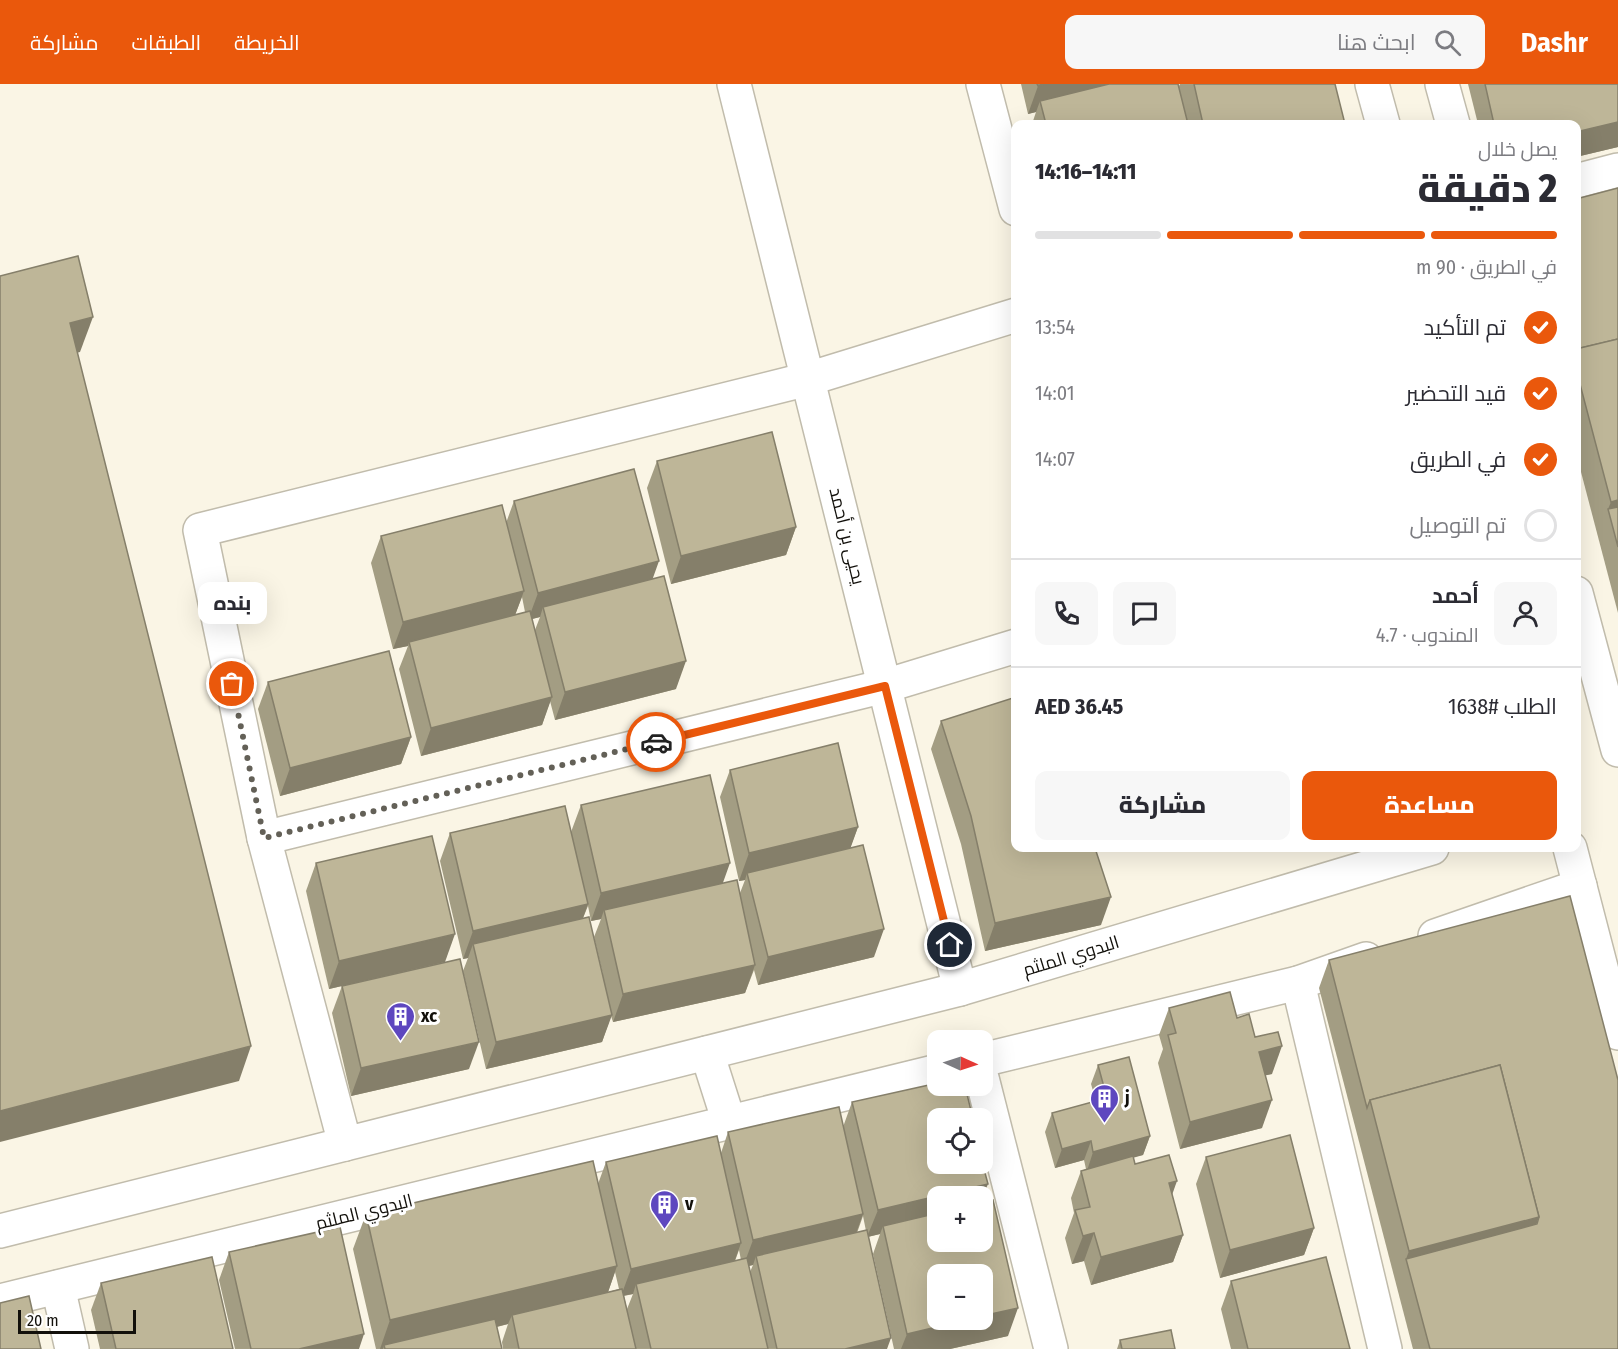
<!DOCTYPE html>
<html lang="ar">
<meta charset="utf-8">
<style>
:root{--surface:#fff;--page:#f7f7f7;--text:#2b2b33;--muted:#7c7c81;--line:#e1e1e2;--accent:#ea580c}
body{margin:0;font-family:"Fira Sans Condensed",Cairo,sans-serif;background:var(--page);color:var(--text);direction:rtl;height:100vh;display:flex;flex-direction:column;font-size:22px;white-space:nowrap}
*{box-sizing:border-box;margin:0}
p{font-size:20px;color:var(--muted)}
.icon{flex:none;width:33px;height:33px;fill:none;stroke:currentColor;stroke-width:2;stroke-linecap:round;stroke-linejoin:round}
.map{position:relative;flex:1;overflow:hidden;direction:ltr}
.panel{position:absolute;left:1011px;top:36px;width:570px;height:732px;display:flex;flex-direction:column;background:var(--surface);border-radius:12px;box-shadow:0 6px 24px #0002;direction:rtl}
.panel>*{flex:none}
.needle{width:39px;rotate:93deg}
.fabs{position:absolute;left:927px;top:946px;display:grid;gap:12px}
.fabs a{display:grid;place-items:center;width:66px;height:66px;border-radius:12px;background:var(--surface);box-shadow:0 6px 24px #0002;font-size:30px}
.scale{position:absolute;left:18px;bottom:15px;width:118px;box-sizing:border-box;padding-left:6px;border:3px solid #12100b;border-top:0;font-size:16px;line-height:21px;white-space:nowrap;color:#12100b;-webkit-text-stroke:4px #fff;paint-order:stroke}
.pin{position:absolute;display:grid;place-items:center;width:51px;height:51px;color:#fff;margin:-26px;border:3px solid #fff;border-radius:50%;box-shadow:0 2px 6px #0007}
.courier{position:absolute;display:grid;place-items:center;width:60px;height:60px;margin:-30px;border:4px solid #ea580c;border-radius:50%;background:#fff;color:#222;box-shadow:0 2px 8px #0007}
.bubble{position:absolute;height:42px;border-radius:12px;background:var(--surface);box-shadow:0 6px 24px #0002;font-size:20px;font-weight:800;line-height:42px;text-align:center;direction:rtl}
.summary em{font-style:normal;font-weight:800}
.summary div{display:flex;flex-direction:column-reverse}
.summary{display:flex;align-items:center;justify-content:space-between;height:102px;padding:0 24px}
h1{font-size:39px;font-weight:800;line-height:45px}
.bar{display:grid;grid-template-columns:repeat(4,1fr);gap:9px 6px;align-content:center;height:72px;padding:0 24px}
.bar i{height:8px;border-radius:4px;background:var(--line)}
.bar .selected{background:var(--accent)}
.bar p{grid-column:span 4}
.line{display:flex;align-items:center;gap:15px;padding:0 24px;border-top:2px solid var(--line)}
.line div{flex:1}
.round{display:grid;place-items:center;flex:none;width:63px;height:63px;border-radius:12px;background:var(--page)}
ol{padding:0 24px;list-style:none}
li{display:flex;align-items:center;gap:18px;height:66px}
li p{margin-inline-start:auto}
li .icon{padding:6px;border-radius:50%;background:var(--accent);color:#fff;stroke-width:4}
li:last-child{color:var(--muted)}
li i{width:33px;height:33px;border:3px solid var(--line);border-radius:50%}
.cta{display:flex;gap:12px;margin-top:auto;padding:12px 24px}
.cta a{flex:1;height:69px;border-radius:12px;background:var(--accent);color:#fff;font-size:24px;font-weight:800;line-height:69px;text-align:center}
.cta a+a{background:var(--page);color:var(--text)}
header{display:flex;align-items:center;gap:36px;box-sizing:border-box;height:84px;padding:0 30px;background:var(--accent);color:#fff}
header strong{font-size:28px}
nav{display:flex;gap:33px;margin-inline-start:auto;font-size:21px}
.search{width:420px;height:54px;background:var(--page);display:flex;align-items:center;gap:15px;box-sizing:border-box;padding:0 21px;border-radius:12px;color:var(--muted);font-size:22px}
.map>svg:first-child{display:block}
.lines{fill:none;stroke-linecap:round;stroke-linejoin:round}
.minor-casing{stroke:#c1bcac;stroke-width:36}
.minor{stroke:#fff;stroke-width:33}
.wall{fill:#a39d83;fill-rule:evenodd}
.shaded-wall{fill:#857f6a}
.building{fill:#beb698;stroke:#857f6a;stroke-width:1.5}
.done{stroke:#636057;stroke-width:6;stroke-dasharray:0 10.8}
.route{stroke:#ea580c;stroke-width:8}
.labels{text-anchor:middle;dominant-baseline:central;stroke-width:6;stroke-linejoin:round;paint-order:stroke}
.street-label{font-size:18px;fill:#12100b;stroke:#fff}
.poi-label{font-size:18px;font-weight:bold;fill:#12100b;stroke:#fff;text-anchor:start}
</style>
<header>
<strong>Dashr</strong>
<div class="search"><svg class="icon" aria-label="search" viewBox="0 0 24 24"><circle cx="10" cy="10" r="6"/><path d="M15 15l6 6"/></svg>ابحث هنا</div>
<nav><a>الخريطة</a><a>الطبقات</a><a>مشاركة</a></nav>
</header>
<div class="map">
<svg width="1618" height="1265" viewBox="0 0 1618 1265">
<rect width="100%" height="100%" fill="#faf5e5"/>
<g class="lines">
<defs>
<g id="minor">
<polyline points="734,0 960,905"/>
<polyline points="983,0 1016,125"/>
<polyline points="1372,0 1383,40"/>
<polyline points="1442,0 1453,40"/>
<polyline points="1576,97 1618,86"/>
<polyline points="1576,509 1618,666"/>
<polyline points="264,754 885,602 1016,562"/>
<polyline points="1570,764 1618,949"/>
<polyline points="1435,852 1580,802"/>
<polyline points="1298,899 1385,1265"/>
<polyline points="707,969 729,1038"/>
<polyline points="982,976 1298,899 1366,875"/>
<polyline points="982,994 1051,1265"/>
<polyline points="345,1060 264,754 200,446 808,295 1016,231"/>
<polyline points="0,1147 960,905 1432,764"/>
<polyline points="58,1203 72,1265"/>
<polyline points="0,1217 938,987"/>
</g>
</defs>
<use href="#minor" class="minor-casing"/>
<use href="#minor" class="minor"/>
</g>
<g class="wall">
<polygon points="1021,0 1178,0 1179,2 1180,0 1335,0 1345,40 1032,40 1036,28 1028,30"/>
<polygon points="1468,0 1618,0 1618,63 1576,73 1576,40 1478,40"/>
<polygon points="1618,104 1618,529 1576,369 1576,115"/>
<polygon points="657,377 796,443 786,471 671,500 647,404"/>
<path d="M514 417 652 495 676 605 555 636 550 617 542 641 421 672 399 585 408 562 393 565 371 479 381 452 506 439ZM522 513 525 528 515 531ZM540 533 535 546 532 535Z"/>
<polygon points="268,598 411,653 401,680 280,712 258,625"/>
<polygon points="941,637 1101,841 985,867 961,760 931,665"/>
<path d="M730 686 858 743 850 764 874 873 758 901 754 886 745 909 613 938 611 932 602 958 486 985 463 887 468 874 463 875 440 777 450 749 571 748 581 721 740 809 745 796 739 797 720 713ZM588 822 591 837 601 835 594 853 603 891 583 834Z"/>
<polygon points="316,779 445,878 329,905 306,807"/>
<polygon points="1329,876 1618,1265 1413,1265 1319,904"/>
<polygon points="342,902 469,985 351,1012 332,929"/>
<polygon points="1169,924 1237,934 1255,953 1272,990 1265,991 1262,1044 1180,1065 1158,979 1163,965 1159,951"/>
<polygon points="1098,981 1150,1052 1143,1071 1133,1073 1135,1080 1172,1110 1183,1151 1173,1178 1091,1201 1084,1177 1072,1180 1065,1154 1074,1129 1071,1114 1081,1087 1086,1085 1084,1076 1055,1084 1045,1048 1052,1029 1096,1017 1091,1000"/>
<path d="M852 1018 938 1113 1008 1252 950 1265H894L873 1170 880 1150 868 1153 887 1265H503L502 1258 508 1240 497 1243 502 1265H376L353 1165 366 1130 598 1100 606 1078 721 1069 728 1048 843 1043ZM863 1132 866 1147 857 1149ZM739 1166 741 1176 735 1177ZM753 1181 750 1188 749 1182ZM615 1188 619 1205 608 1208ZM633 1210 627 1225 624 1212Z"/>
<polygon points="1206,1073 1314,1144 1304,1171 1220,1194 1196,1100"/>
<polygon points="229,1168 359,1265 235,1265 219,1196"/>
<polygon points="1231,1197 1350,1265 1231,1265 1221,1225"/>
<polygon points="101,1199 233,1265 100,1265 91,1226"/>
<polygon points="1120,1256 1175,1265 1117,1265"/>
</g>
<g class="shaded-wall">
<polygon points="1048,0 1153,0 1040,17 1036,28 1028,30 1038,2"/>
<polygon points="1618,38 1618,63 1576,73 1576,48"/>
<polygon points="93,233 80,268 57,274 70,239"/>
<polygon points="1618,416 1618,447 1608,425 1611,418"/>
<polygon points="796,443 786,471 671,500 681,472"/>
<polygon points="659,477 649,505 543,523 540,533 528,536 538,509"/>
<polygon points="524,507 514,534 409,558 408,562 393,565 403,538"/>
<polygon points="686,577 676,605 555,636 565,608"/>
<polygon points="552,613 542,641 421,672 431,644"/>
<polygon points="411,653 401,680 280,712 290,684"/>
<polygon points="858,743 848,771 747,789 745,796 739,797 749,769"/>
<polygon points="730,779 720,807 604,826 601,835 591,837 601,809"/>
<polygon points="1111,813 1101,841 985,867 995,839"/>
<polygon points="588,820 578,848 473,860 468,874 463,875 473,847"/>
<polygon points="884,845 874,873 758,901 768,873"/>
<polygon points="455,850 445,878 329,905 339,877"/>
<polygon points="755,881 745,909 613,938 623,910"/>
<polygon points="612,931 602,958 486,985 496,958"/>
<polygon points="479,958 469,985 351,1012 361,984"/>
<polygon points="251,962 239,997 0,1058 0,1027"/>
<polygon points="1282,962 1272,990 1249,995 1259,968"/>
<polygon points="1272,1016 1262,1044 1180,1065 1190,1038"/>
<polygon points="1150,1052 1143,1071 1087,1087 1093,1068"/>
<polygon points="1091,1057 1084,1076 1055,1084 1062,1065"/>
<polygon points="1177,1097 1167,1125 1169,1099"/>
<polygon points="988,1100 982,1114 982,1113 938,1113 938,1137 883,1142 880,1150 867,1153 878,1126"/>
<polygon points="863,1130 853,1158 756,1172 753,1181 743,1183 753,1156"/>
<polygon points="1539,1133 1527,1168 1406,1175 1409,1167"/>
<polygon points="1314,1144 1304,1171 1220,1194 1230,1166"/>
<polygon points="1094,1149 1084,1177 1072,1180 1083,1152"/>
<polygon points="1183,1151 1173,1178 1091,1201 1101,1173"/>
<polygon points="741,1159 731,1187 636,1200 633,1210 621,1212 631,1185"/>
<polygon points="617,1182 605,1217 512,1231 508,1240 402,1265 384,1261 383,1265 380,1265 390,1236"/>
<polygon points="1018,1224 1008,1252 950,1265 901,1265 907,1250 966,1236 982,1236 982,1232"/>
<polygon points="364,1250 359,1265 299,1265"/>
<polygon points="891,1254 887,1265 845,1265"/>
</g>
<g class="building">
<polygon points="1037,0 1048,0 1038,2"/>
<polygon points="1109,0 1178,0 1188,40 1046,40 1040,17"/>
<polygon points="1194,0 1335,0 1345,40 1203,40"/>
<polygon points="1485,0 1618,0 1618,38 1576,48 1576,40 1494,40"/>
<polygon points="1618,104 1618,255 1576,265 1576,115"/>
<polygon points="78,172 93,233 70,239 251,962 0,1027 0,192"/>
<polygon points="1618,255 1618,416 1611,418 1576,285 1576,265"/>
<polygon points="772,348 796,443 681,472 657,377"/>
<polygon points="634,385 659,477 538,509 514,417"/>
<polygon points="502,421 524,507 403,538 381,452"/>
<polygon points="1618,423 1618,463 1608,425"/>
<polygon points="664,492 686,577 565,608 543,523"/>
<polygon points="530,527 552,613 431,644 409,558"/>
<polygon points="389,567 411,653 290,684 268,598"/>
<polygon points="1016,613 1016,764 1095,764 1111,813 995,839 971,732 941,637"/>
<polygon points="838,659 858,743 749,769 730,686"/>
<polygon points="710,691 730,779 601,809 581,721"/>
<polygon points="565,722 588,820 473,847 450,749"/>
<polygon points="432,752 455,850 339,877 316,779"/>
<polygon points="863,761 884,845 768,873 747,789"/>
<polygon points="737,796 755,881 623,910 604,826"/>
<polygon points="1570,812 1618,996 1618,1265 1430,1265 1406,1175 1537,1140 1539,1133 1500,981 1370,1016 1367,1024 1329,876"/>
<polygon points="589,833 612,931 496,958 473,860"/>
<polygon points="460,875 479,958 361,984 342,902"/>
<polygon points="1230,908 1237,934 1249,930 1255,953 1278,948 1282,962 1259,968 1272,1016 1190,1038 1168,951 1176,949 1169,924"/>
<polygon points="1129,973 1150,1052 1093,1068 1091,1057 1062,1065 1052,1029 1107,1014 1098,981"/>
<polygon points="1500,981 1539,1133 1409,1167 1370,1016"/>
<polygon points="938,999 938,1002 965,1002 973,1035 938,1035 938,1080 982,1080 982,1078 988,1100 878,1126 852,1018"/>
<polygon points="839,1023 863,1130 753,1156 728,1048"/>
<polygon points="1290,1051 1314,1144 1230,1166 1206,1073"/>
<polygon points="717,1052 741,1159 631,1185 606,1078"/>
<polygon points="1169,1071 1177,1097 1169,1099 1183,1151 1101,1173 1094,1149 1083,1152 1075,1126 1090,1123 1081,1087 1133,1072 1135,1080"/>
<polygon points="593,1077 617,1182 390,1236 366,1130"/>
<polygon points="993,1116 1018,1224 982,1232 982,1191 938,1191 938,1236 966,1236 907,1250 883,1142 938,1129 938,1158 982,1158 982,1119"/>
<polygon points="340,1143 364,1250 299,1265 251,1265 229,1168"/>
<polygon points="867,1146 891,1254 845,1265 777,1265 756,1172"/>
<polygon points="212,1173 233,1265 116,1265 101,1199"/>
<polygon points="1326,1173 1350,1265 1248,1265 1231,1197"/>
<polygon points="747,1174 768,1265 651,1265 636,1200"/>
<polygon points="622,1205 636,1265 519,1265 512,1231"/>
<polygon points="29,1212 41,1265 0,1265 0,1219"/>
<polygon points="495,1235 502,1265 385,1265 384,1261"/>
<polygon points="1171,1246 1175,1265 1122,1265 1120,1256"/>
</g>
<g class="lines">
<polyline class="done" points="232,600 264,754 656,658"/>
<polyline class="route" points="656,658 885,602 950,861"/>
</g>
<defs>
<symbol id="building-pin" viewBox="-11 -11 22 30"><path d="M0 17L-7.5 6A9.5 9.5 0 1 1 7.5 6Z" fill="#5e47bf" stroke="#fff"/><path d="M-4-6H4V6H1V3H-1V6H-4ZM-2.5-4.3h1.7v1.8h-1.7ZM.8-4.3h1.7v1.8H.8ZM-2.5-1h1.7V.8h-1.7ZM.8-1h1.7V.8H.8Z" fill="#fff"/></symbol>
</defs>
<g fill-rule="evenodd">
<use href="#building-pin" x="384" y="916" width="33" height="45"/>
<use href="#building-pin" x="1088" y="998" width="33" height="45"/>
<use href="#building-pin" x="648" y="1104" width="33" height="45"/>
</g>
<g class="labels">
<g class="street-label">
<text transform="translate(847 452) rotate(76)">يحيى بن أحمد</text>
<text transform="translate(1071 872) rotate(-17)">البدوي الملثم</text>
<text transform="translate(364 1128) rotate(-14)">البدوي الملثم</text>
</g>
<g class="poi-label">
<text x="421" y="932">xc</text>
<text x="1125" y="1014">j</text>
<text x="685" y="1120">v</text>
</g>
</g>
</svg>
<div class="fabs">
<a><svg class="needle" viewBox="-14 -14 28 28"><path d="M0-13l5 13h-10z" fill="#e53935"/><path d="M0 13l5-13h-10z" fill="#7c7c81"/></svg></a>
<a><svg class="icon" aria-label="locate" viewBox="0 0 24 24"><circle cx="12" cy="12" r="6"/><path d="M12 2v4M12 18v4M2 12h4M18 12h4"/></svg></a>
<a>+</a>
<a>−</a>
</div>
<div class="scale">20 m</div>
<div class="pin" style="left:232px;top:600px;background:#ea580c"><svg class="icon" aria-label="bag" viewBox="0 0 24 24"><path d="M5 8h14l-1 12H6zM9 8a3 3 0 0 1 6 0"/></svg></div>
<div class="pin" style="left:950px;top:861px;background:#1f2937"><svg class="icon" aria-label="home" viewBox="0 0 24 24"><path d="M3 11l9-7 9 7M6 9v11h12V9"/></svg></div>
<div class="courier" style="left:656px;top:658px"><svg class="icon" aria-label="car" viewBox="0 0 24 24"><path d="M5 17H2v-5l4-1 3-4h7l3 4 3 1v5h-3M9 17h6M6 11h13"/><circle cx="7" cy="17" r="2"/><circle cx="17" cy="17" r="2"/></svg></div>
<div class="bubble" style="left:198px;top:498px;width:69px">بنده</div>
<section class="panel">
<div class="summary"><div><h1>2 دقيقة</h1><p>يصل خلال</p></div><em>14:11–14:16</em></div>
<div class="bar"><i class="selected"></i><i class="selected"></i><i class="selected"></i><i></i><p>في الطريق · 90 m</p></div>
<ol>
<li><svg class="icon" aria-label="check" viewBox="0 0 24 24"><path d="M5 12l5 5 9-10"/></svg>تم التأكيد<p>13:54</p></li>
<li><svg class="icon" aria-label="check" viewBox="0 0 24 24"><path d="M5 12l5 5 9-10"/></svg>قيد التحضير<p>14:01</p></li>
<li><svg class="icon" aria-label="check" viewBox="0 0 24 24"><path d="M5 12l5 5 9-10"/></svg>في الطريق<p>14:07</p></li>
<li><i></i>تم التوصيل</li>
</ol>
<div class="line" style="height:108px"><a class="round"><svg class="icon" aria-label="person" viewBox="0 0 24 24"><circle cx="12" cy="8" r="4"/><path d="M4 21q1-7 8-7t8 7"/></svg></a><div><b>أحمد</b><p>المندوب · 4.7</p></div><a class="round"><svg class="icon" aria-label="chat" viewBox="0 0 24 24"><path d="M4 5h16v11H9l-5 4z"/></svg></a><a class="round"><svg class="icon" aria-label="phone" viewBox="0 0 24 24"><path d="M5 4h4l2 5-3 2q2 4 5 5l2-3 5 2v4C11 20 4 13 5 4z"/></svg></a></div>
<div class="line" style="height:78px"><div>الطلب #1638</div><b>AED 36.45</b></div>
<div class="cta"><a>مساعدة</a><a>مشاركة</a></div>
</section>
</div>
